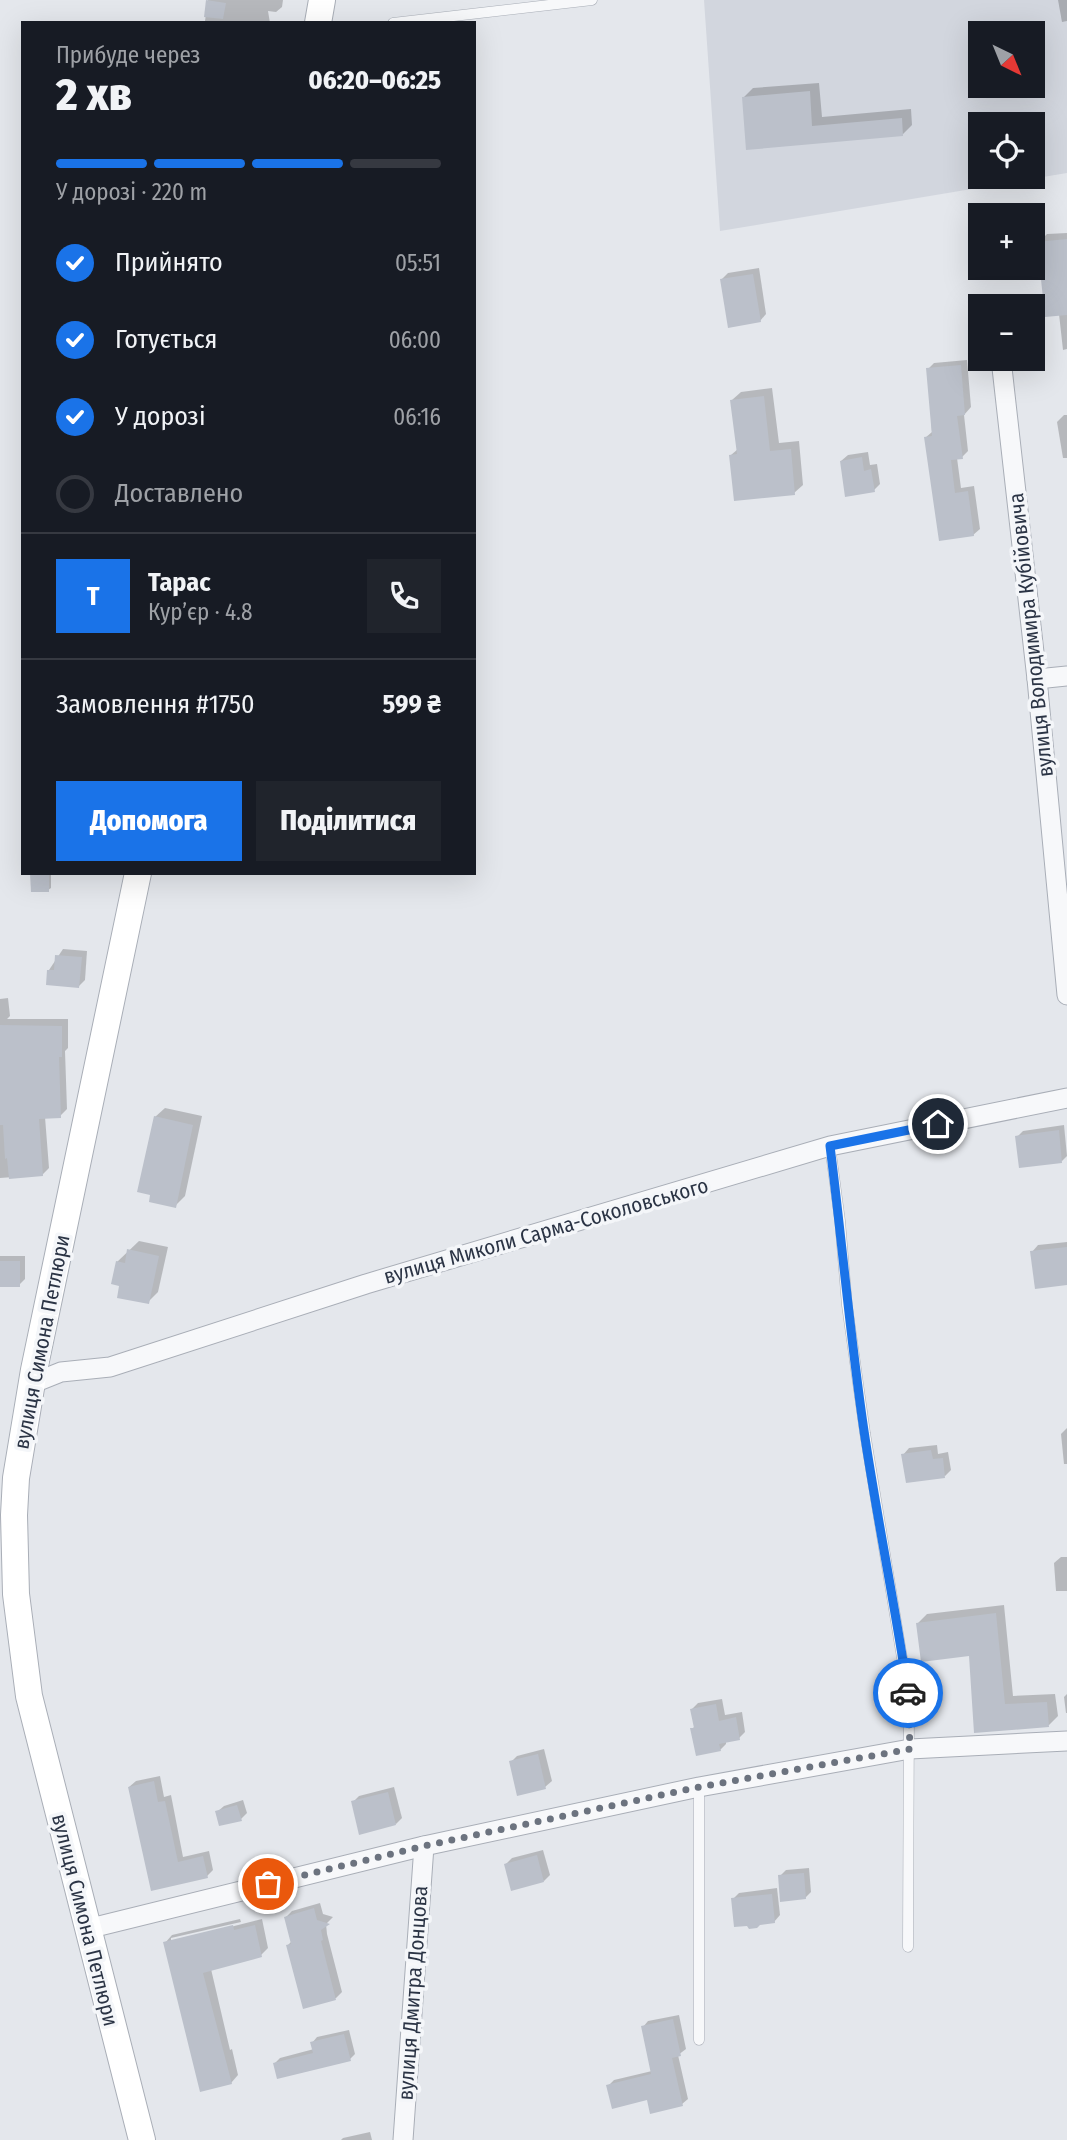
<!DOCTYPE html>
<html lang="uk">
<meta charset="utf-8">
<style>
:root{--surface:#171b24;--page:#20242c;--text:#f1f3f6;--muted:#9ea1a6;--line:#363941;--accent:#1a73e8}
body{margin:0;font-family:"Fira Sans Condensed",sans-serif;background:var(--page);color:var(--text);height:100vh;display:flex;flex-direction:column;font-size:26px;white-space:nowrap}
*{box-sizing:border-box;margin:0}
p{font-size:23px;color:var(--muted)}
.icon{flex:none;width:38px;height:38px;fill:none;stroke:currentColor;stroke-width:2;stroke-linecap:round;stroke-linejoin:round}
.map{position:relative;flex:1;overflow:hidden}
.drawer{position:absolute;left:21px;top:21px;width:455px;height:854px;display:flex;flex-direction:column;background:var(--surface);border-radius:0px;box-shadow:0 7px 28px #0002}
.drawer>*{flex:none}
.needle{width:46px;rotate:137deg}
.tools{position:absolute;left:968px;top:21px;display:grid;gap:14px}
.tools a{display:grid;place-items:center;width:77px;height:77px;border-radius:0px;background:var(--surface);box-shadow:0 7px 28px #0002;font-size:35px}
.pin{position:absolute;display:grid;place-items:center;width:60px;height:60px;color:#fff;margin:-30px;border:4px solid #fff;border-radius:50%;box-shadow:0 2px 7px #0007}
.courier{position:absolute;display:grid;place-items:center;width:70px;height:70px;margin:-35px;border:5px solid #1a73e8;border-radius:50%;background:#fff;color:#222;box-shadow:0 2px 9px #0007}
.overview em{font-style:normal;font-weight:800}
.overview div{display:flex;flex-direction:column-reverse}
.overview{display:flex;align-items:center;justify-content:space-between;height:119px;padding:0 35px}
h1{font-size:46px;font-weight:800;line-height:52px}
.bar{display:grid;grid-template-columns:repeat(4,1fr);gap:10px 7px;align-content:center;height:84px;padding:0 35px}
.bar i{height:9px;border-radius:5px;background:var(--line)}
.bar .selected{background:var(--accent)}
.bar p{grid-column:span 4}
.line{display:flex;align-items:center;gap:18px;padding:0 35px;border-top:2px solid var(--line)}
.line div{flex:1}
.round{display:grid;place-items:center;flex:none;width:74px;height:74px;border-radius:0px;background:var(--page)}
ol{padding:0 35px;list-style:none}
li{display:flex;align-items:center;gap:21px;height:77px}
li p{margin-inline-start:auto}
li .icon{padding:7px;border-radius:50%;background:var(--accent);color:#fff;stroke-width:4}
li:last-child{color:var(--muted)}
li i{width:38px;height:38px;border:4px solid var(--line);border-radius:50%}
.action{display:flex;gap:14px;margin-top:auto;padding:14px 35px}
.action a{flex:1;height:80px;border-radius:0px;background:var(--accent);color:#fff;font-size:28px;font-weight:800;line-height:80px;text-align:center}
.action a+a{background:var(--page);color:var(--text)}
.map>svg:first-child{display:block}
.built{fill:#d2d6de;fill-rule:evenodd}
.shadow{fill:#0003}
.building{fill:#bbc0ca}
.lines{fill:none;stroke-linecap:round;stroke-linejoin:round}
.lane-casing{stroke:#a9aeb7;stroke-width:11}
.street-casing{stroke:#a9aeb7;stroke-width:21}
.secondary-casing{stroke:#a9aeb7;stroke-width:28}
.lane{stroke:#f7f8fa;stroke-width:10}
.street{stroke:#f7f8fa;stroke-width:19}
.secondary{stroke:#fff;stroke-width:26}
.done{stroke:#6c737f;stroke-width:7;stroke-dasharray:0 12.6}
.route{stroke:#1a73e8;stroke-width:9}
.labels{text-anchor:middle;dominant-baseline:central;stroke-width:7;stroke-linejoin:round;paint-order:stroke}
.street-label{font-size:21px;fill:#2b3445;stroke:#f4f6f9}
</style>
<div class="map">
<svg width="1067" height="2140" viewBox="0 0 1067 2140">
<rect width="100%" height="100%" fill="#e4e7ec"/>
<path class="built" d="M704 0H1067V173L720 231ZM980 33H1032V86H980ZM980 124H1032V177H980Z"/>
<g class="shadow">
<polygon points="208,0 283,0 282,7 276,12 268,11 270,23 202,23 205,21"/>
<polygon points="1058,0 1067,0 1067,21 1062,22"/>
<polygon points="819,83 822,117 911,109 912,125 902,135 748,149 743,98 753,88"/>
<polygon points="1067,233 1067,349 1063,350 1059,314 1039,242 1047,234"/>
<polygon points="759,268 766,314 760,321 722,279 728,273"/>
<polygon points="967,360 971,407 964,415 968,451 962,457 957,458 961,488 974,486 980,529 973,535 925,438 932,432 928,369 934,363"/>
<polygon points="772,388 779,443 799,441 803,485 794,493 731,455 738,449 732,400 741,392"/>
<polygon points="1064,415 1067,415 1067,458 1063,458 1057,422"/>
<polygon points="868,452 870,465 877,464 880,484 874,490 841,461 848,455"/>
<polygon points="32,873 51,873 51,888 48,890"/>
<polygon points="63,949 87,951 85,980 79,986 49,970"/>
<polygon points="8,998 10,1016 7,1019 68,1019 68,1048 65,1051 67,1109 60,1116 45,1117 49,1168 42,1175 0,1178 0,999"/>
<polygon points="165,1108 202,1116 185,1196 175,1206 155,1117"/>
<polygon points="1064,1125 1067,1156 1062,1161 1017,1137 1023,1131"/>
<polygon points="139,1241 168,1247 158,1292 148,1302 121,1284 117,1262"/>
<polygon points="1067,1242 1067,1284 1032,1252 1038,1245"/>
<polygon points="0,1256 25,1256 25,1279 19,1285 0,1285"/>
<polygon points="1067,1428 1067,1464 1064,1464 1061,1434"/>
<polygon points="937,1445 938,1454 948,1452 951,1470 945,1476 903,1455 909,1448"/>
<polygon points="1061,1557 1067,1557 1067,1591 1056,1591 1054,1563"/>
<polygon points="1004,1605 1013,1696 1055,1694 1058,1716 1049,1725 976,1731 970,1654 918,1623 927,1614"/>
<polygon points="1067,1694 1067,1713 1066,1713 1064,1697"/>
<polygon points="722,1699 725,1715 742,1712 745,1732 739,1738 726,1741 726,1744 720,1750 692,1729 695,1726 692,1709 698,1703"/>
<polygon points="544,1749 552,1781 545,1787 511,1762 517,1756"/>
<polygon points="160,1776 164,1797 171,1795 183,1857 209,1851 213,1870 207,1876 152,1889 129,1787 136,1781"/>
<polygon points="394,1787 402,1818 396,1824 353,1802 359,1796"/>
<polygon points="243,1800 247,1813 241,1819 217,1812 224,1806"/>
<polygon points="543,1850 550,1875 544,1881 506,1864 512,1858"/>
<polygon points="809,1868 811,1892 805,1898 780,1876 786,1870"/>
<polygon points="777,1888 780,1915 774,1922 733,1899 739,1893"/>
<polygon points="320,1903 323,1914 333,1917 326,1924 327,1934 342,1992 336,1998 304,2007 288,1945 292,1941 286,1917 292,1911"/>
<polygon points="240,1919 241,1922 171,1938 171,1942 262,1919 268,1948 261,1955 211,1969 230,2050 232,2049 238,2075 231,2083 165,1943 172,1935"/>
<polygon points="679,2015 686,2049 678,2055 688,2099 682,2104 608,2086 614,2080 652,2071 643,2027 648,2021"/>
<polygon points="349,2030 355,2054 350,2059 275,2063 280,2058 314,2049 312,2043 317,2037"/>
<polygon points="370,2132 372,2140 341,2140 343,2138"/>
</g>
<g class="building">
<polygon points="206,0 226,3 223,19 204,17"/>
<polygon points="810,91 812,126 902,118 903,136 746,150 742,97"/>
<polygon points="1067,239 1067,315 1045,317 1037,242"/>
<polygon points="753,274 761,322 728,328 720,279"/>
<polygon points="961,365 965,415 957,416 963,459 951,460 955,493 968,491 974,536 939,541 924,437 932,436 926,368"/>
<polygon points="764,396 770,451 791,449 795,495 734,501 729,455 737,454 730,400"/>
<polygon points="862,457 864,471 871,469 875,492 845,497 840,461"/>
<polygon points="30,873 49,873 49,892 31,892"/>
<polygon points="55,955 82,957 79,988 46,985 47,970 54,970"/>
<polygon points="0,1025 62,1026 62,1057 59,1057 61,1118 39,1119 43,1176 9,1179 7,1158 5,1159 3,1125 0,1125"/>
<polygon points="154,1116 193,1125 176,1208 149,1202 150,1195 137,1192"/>
<polygon points="1059,1130 1062,1163 1019,1168 1015,1136"/>
<polygon points="1067,1247 1067,1285 1035,1289 1030,1251"/>
<polygon points="127,1249 159,1256 149,1304 117,1298 119,1286 111,1284 116,1261 125,1263"/>
<rect x="0" y="1261" width="20" height="26"/>
<polygon points="931,1450 933,1459 943,1458 945,1478 906,1483 901,1454"/>
<polygon points="996,1613 1005,1704 1047,1702 1049,1727 974,1733 969,1656 921,1662 916,1623"/>
<polygon points="716,1704 719,1721 736,1717 740,1740 719,1744 721,1751 696,1756 690,1728 694,1728 690,1709"/>
<polygon points="538,1754 546,1789 517,1796 509,1761"/>
<polygon points="154,1781 158,1802 165,1801 178,1862 203,1856 208,1878 151,1891 128,1787"/>
<polygon points="388,1792 396,1825 359,1835 351,1801"/>
<polygon points="237,1805 242,1821 219,1826 215,1811"/>
<polygon points="537,1855 544,1882 511,1891 504,1864"/>
<polygon points="804,1873 806,1899 780,1902 778,1875"/>
<polygon points="772,1894 775,1923 760,1925 757,1928 749,1929 747,1926 734,1927 731,1898"/>
<polygon points="314,1908 317,1920 330,1924 321,1930 323,1940 321,1941 336,2000 303,2009 286,1945 291,1944 284,1917"/>
<polygon points="233,1925 234,1930 255,1925 262,1957 203,1973 232,2084 200,2092 163,1942"/>
<polygon points="673,2019 681,2056 672,2058 683,2106 650,2114 647,2100 612,2109 606,2085 651,2074 641,2026"/>
<polygon points="344,2034 351,2061 277,2079 273,2063 313,2053 310,2042"/>
</g>
<g class="lines">
<defs>
<g id="lane">
<polyline points="393,23 592,0"/>
<polyline points="830,1146 840,1221 847,1305 865,1433 909,1700 908,1947"/>
<polyline points="699,1787 699,2040"/>
</g>
<g id="street">
<polyline points="1001,359 1037,679 1067,995"/>
<polyline points="1037,679 1067,676"/>
<polyline points="31,1384 61,1372 110,1367 366,1284 830,1146 1067,1098"/>
<polyline points="87,1929 424,1846 699,1787 910,1749 1067,1741"/>
<polyline points="403,2140 424,1846"/>
</g>
<g id="secondary">
<polyline points="318,23 322,0"/>
<polyline points="138,873 34,1370 16,1478 14,1515 16,1594 29,1696 142,2140"/>
</g>
</defs>
<use href="#lane" class="lane-casing"/>
<use href="#street" class="street-casing"/>
<use href="#secondary" class="secondary-casing"/>
<use href="#lane" class="lane"/>
<use href="#street" class="street"/>
<use href="#secondary" class="secondary"/>
</g>
<g class="lines">
<polyline class="done" points="268,1884 424,1846 699,1787 910,1749 908,1693"/>
<path class="route" d="M908 1693C895 1605 877 1518 864 1431 850 1336 842 1241 830 1146L938 1124"/>
</g>
<g class="labels">
<g class="street-label">
<text transform="translate(1031 635) rotate(-96)">вулиця Володимира Кубійовича</text>
<text transform="translate(546 1231) rotate(-16)">вулиця Миколи Сарма-Соколовського</text>
<text transform="translate(42 1342) rotate(-79)">вулиця Симона Петлюри</text>
<text transform="translate(85 1920) rotate(76)">вулиця Симона Петлюри</text>
<text transform="translate(413 1993) rotate(-86)">вулиця Дмитра Донцова</text>
</g>
</g>
</svg>
<div class="tools">
<a><svg class="needle" viewBox="-14 -14 28 28"><path d="M0-13l5 13h-10z" fill="#e53935"/><path d="M0 13l5-13h-10z" fill="#9ea1a6"/></svg></a>
<a><svg class="icon" aria-label="locate" viewBox="0 0 24 24"><circle cx="12" cy="12" r="6"/><path d="M12 2v4M12 18v4M2 12h4M18 12h4"/></svg></a>
<a>+</a>
<a>−</a>
</div>
<div class="pin" style="left:268px;top:1884px;background:#ea580c"><svg class="icon" aria-label="bag" viewBox="0 0 24 24"><path d="M5 8h14l-1 12H6zM9 8a3 3 0 0 1 6 0"/></svg></div>
<div class="pin" style="left:938px;top:1124px;background:#1f2937"><svg class="icon" aria-label="home" viewBox="0 0 24 24"><path d="M3 11l9-7 9 7M6 9v11h12V9"/></svg></div>
<div class="courier" style="left:908px;top:1693px"><svg class="icon" aria-label="car" viewBox="0 0 24 24"><path d="M5 17H2v-5l4-1 3-4h7l3 4 3 1v5h-3M9 17h6M6 11h13"/><circle cx="7" cy="17" r="2"/><circle cx="17" cy="17" r="2"/></svg></div>
<section class="drawer">
<div class="overview"><div><h1>2 хв</h1><p>Прибуде через</p></div><em>06:20–06:25</em></div>
<div class="bar"><i class="selected"></i><i class="selected"></i><i class="selected"></i><i></i><p>У дорозі · 220 m</p></div>
<ol>
<li><svg class="icon" aria-label="check" viewBox="0 0 24 24"><path d="M5 12l5 5 9-10"/></svg>Прийнято<p>05:51</p></li>
<li><svg class="icon" aria-label="check" viewBox="0 0 24 24"><path d="M5 12l5 5 9-10"/></svg>Готується<p>06:00</p></li>
<li><svg class="icon" aria-label="check" viewBox="0 0 24 24"><path d="M5 12l5 5 9-10"/></svg>У дорозі<p>06:16</p></li>
<li><i></i>Доставлено</li>
</ol>
<div class="line" style="height:126px"><b class="round" style="background:var(--accent);color:#fff">Т</b><div><b>Тарас</b><p>Кур’єр · 4.8</p></div><a class="round"><svg class="icon" aria-label="phone" viewBox="0 0 24 24"><path d="M5 4h4l2 5-3 2q2 4 5 5l2-3 5 2v4C11 20 4 13 5 4z"/></svg></a></div>
<div class="line" style="height:91px"><div>Замовлення #1750</div><b>599 ₴</b></div>
<div class="action"><a>Допомога</a><a>Поділитися</a></div>
</section>
</div>
